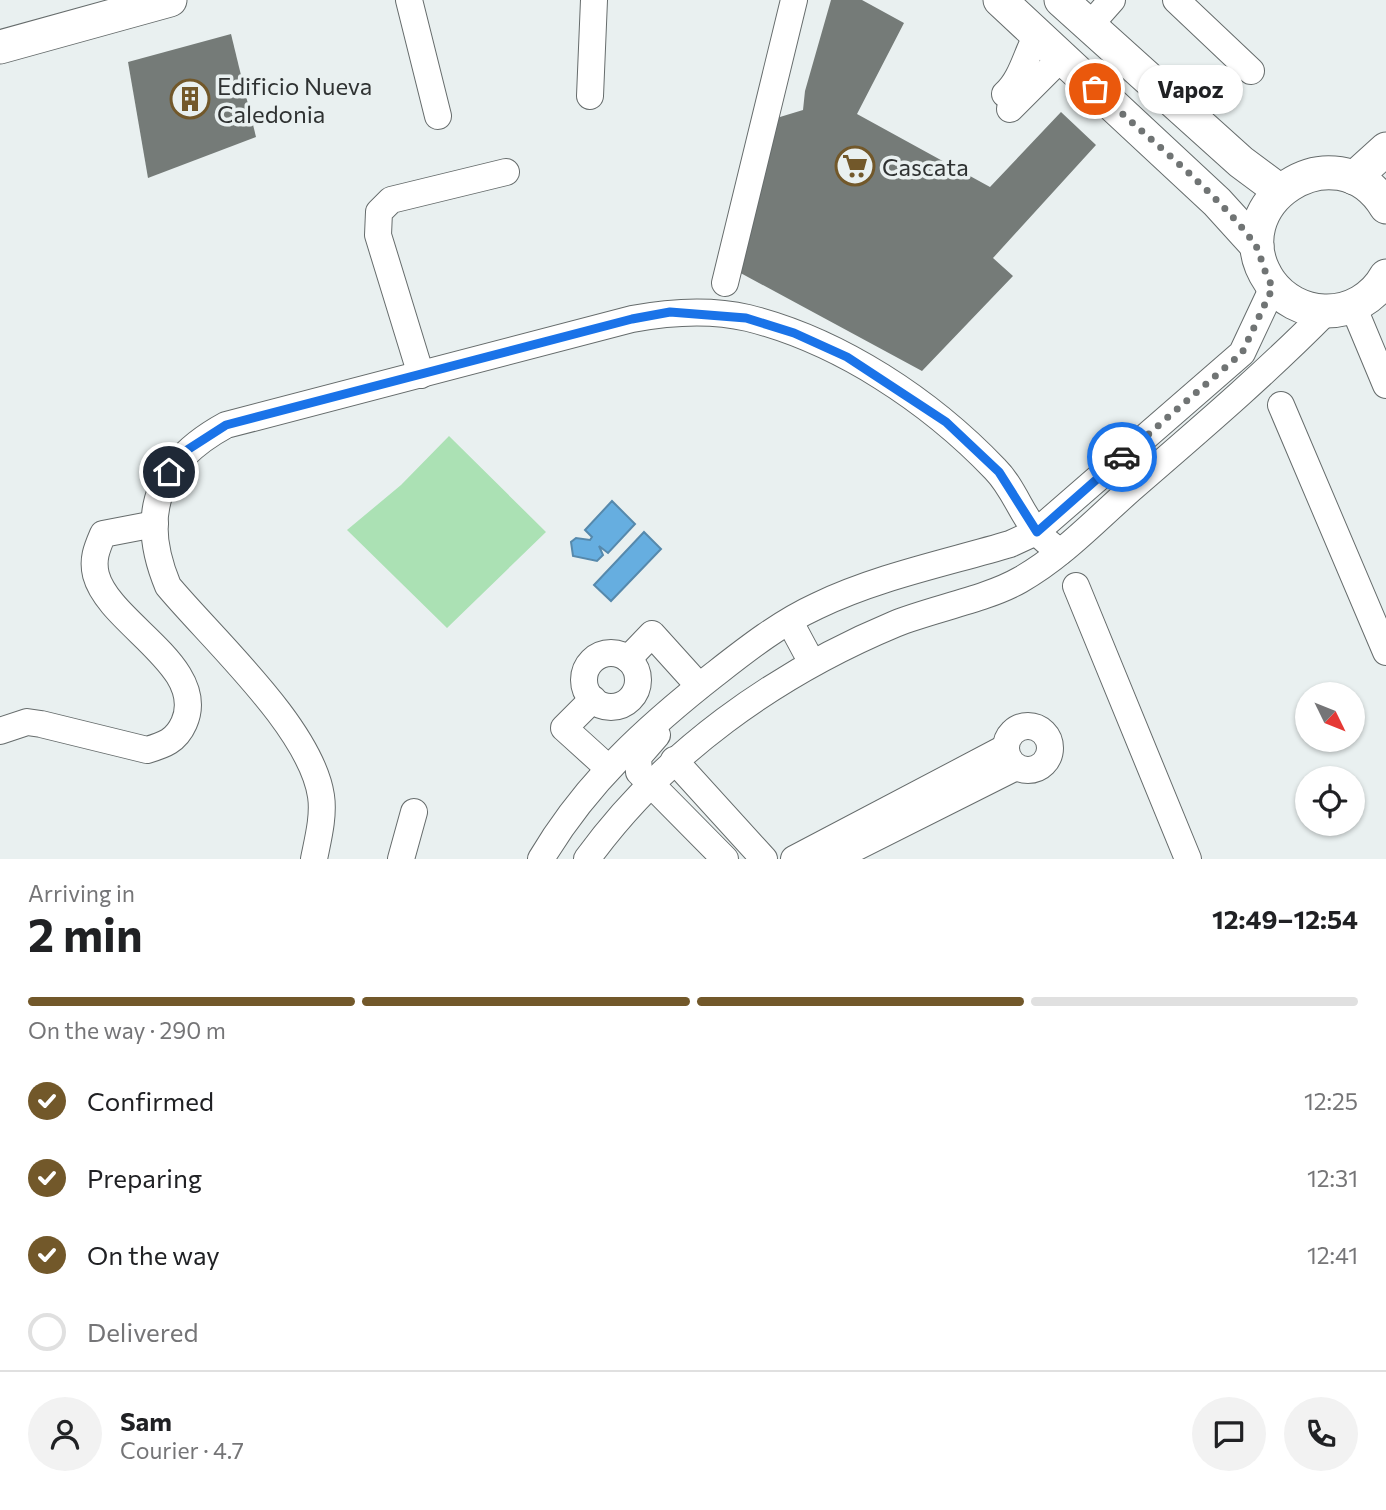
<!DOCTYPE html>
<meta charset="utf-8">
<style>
:root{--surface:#fff;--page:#f2f2f2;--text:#202124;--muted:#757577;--line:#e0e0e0;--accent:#72582a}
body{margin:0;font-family:Commissioner,sans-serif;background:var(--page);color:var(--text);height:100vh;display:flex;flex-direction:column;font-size:26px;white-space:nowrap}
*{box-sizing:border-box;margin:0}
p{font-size:23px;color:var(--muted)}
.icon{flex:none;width:38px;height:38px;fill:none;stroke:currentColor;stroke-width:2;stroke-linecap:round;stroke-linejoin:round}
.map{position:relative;height:859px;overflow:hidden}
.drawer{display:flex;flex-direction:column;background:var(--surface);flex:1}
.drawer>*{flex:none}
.needle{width:46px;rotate:133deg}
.controls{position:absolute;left:1295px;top:682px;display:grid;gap:14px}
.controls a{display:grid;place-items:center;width:70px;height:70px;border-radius:50%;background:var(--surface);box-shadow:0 2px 5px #0004;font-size:35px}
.pin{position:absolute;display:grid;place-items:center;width:60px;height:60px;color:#fff;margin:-30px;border:4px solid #fff;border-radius:50%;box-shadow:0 2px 7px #0007}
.courier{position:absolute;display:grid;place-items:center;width:70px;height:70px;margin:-35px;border:5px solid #1a73e8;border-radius:50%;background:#fff;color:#222;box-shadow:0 2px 9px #0007}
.bubble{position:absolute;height:49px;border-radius:24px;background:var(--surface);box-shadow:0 2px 5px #0004;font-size:23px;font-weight:700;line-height:49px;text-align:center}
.head em{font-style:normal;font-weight:700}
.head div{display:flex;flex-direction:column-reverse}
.head{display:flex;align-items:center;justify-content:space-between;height:119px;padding:0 28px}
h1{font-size:46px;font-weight:700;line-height:52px}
.bar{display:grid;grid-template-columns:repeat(4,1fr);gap:10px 7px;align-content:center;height:84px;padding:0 28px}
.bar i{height:9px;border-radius:5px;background:var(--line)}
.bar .selected{background:var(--accent)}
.bar p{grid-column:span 4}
.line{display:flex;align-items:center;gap:18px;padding:0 28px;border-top:2px solid var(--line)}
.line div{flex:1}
.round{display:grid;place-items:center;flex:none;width:74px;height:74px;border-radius:37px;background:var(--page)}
ol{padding:0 28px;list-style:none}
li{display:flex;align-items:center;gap:21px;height:77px}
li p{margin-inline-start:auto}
li .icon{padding:7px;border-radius:50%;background:var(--accent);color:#fff;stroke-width:4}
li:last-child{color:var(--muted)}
li i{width:38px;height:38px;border:4px solid var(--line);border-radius:50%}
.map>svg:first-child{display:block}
.green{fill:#abe1b4}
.water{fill:#66aee0;stroke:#5689ac;stroke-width:2}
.building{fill:#757b78}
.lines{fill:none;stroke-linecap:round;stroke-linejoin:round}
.minor-casing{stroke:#666c6c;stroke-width:28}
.major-casing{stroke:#666c6c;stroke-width:35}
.minor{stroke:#fff;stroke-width:26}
.major{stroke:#fff;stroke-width:33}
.done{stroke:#707474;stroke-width:7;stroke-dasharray:0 12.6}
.route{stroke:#1a73e8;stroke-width:9}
.labels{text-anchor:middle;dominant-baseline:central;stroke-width:7;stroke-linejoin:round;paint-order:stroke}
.poi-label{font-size:24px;fill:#2f3232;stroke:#e9f0f0;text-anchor:start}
</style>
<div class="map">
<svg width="1386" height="859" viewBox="0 0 1386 859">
<rect width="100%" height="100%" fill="#e9f0f0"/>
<polygon class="green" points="449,436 546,532 447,628 347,530 401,485"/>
<g class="water">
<polygon points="612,501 635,524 608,553 599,546 603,555 597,561 573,556 571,542 576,538 590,540 592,537 585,530"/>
<polygon points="644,532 661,549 611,601 594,585"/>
</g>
<g class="building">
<polygon points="831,0 862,0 904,23 857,114 990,187 1061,112 1096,145 993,258 1013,276 922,371 735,270 770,120 803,110 805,91"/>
<polygon points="231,34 256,137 148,178 128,62"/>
</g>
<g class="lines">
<defs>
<g id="minor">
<polyline points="409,0 438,116"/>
<polyline points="1176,0 1251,71"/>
<polyline points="1089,26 1112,0"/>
<path d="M1005 94C1022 79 1026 54 1037 35"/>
<polyline points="590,96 594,0"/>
<polyline points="1010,109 1061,58"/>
<polyline points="725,283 794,0"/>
<polyline points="1353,306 1386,385"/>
<polyline points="421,375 378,235 379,212 391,200 506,172"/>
<polyline points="1281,405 1386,652"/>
<polyline points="1076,586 1188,859"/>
<polyline points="790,622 812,663"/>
<circle cx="611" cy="680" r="27"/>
<polyline points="628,659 652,634 699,686"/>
<polyline points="593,699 564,728 607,767"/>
<circle cx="1028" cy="748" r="22"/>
<path d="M0 731 27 722 41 724 147 750C164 745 176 741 184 723 209 666 109 624 96 575 92 559 97 548 103 534L155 524"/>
<polyline points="657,735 638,757 639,772 725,859"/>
<polyline points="674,760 764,859"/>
<path d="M314 859C318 839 324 816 321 796 311 728 212 639 168 586 138 514 158 462 226 425L632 319C669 312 710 309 748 318 840 341 930 401 995 469 1013 487 1020 511 1036 531 1042 539 1052 545 1060 552"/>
<polyline points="401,859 414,812"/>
<path d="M541 859C586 783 646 728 715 674 747 649 780 623 817 606 877 577 946 563 1010 544L1036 532 1242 353 1273 287"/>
<path d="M587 859C664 753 775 674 895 624 932 609 987 599 1020 580 1061 557 1096 520 1131 489 1198 431 1265 374 1327 311"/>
<polyline points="794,859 1005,748"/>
<polyline points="833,859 1016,767"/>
</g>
<g id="major">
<polyline points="1000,0 1217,202 1257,246"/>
<polyline points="1061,0 1241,162 1280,191"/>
<polyline points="0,47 170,0"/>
<polyline points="1354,178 1386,149"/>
<path d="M1386 207C1337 126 1217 204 1270 282 1283 300 1303 310 1324 311 1350 312 1374 298 1386 276"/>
</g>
</defs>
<use href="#minor" class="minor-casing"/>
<use href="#major" class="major-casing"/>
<use href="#minor" class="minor"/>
<use href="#major" class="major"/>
</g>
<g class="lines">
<path class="done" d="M1095 89C1144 135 1215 190 1254 243 1261 252 1263 273 1273 287L1242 353 1122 457"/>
<polyline class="route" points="169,472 184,452 226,425 632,319 670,312 746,318 794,333 847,357 946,422 999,472 1037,532 1122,457"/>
</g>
<defs>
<symbol id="building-ring" viewBox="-11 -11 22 22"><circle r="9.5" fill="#e9f0f0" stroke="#72582a" stroke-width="1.5"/><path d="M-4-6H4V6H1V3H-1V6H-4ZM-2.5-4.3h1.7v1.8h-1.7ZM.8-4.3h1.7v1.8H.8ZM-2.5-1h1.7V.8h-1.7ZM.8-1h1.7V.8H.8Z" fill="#72582a"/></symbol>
<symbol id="supermarket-ring" viewBox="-11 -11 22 22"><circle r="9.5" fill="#e9f0f0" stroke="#72582a" stroke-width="1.5"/><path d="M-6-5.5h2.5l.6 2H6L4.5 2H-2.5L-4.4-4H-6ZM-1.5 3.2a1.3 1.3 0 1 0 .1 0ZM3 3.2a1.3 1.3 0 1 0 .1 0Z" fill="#72582a"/></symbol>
</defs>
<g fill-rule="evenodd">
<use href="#building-ring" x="168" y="77" width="44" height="44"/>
<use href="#supermarket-ring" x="833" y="144" width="44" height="44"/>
</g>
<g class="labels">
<g class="poi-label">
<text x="217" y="85">Edificio Nueva<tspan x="217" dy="28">Caledonia</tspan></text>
<text x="882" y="166">Cascata</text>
</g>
</g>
</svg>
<div class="controls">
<a><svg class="needle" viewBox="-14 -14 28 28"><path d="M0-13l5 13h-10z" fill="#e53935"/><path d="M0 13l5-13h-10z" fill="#757577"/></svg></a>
<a><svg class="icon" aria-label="locate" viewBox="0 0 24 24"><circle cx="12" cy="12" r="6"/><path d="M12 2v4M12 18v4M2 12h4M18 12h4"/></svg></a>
</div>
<div class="pin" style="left:1095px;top:89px;background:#ea580c"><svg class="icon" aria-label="bag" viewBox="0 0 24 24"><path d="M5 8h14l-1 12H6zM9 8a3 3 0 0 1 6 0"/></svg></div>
<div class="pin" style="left:169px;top:472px;background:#1f2937"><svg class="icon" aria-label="home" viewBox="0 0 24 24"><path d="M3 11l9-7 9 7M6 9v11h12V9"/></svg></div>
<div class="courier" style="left:1122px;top:457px"><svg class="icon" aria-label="car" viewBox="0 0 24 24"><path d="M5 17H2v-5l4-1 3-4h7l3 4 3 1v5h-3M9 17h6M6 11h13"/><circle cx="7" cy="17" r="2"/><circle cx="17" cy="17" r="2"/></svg></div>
<div class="bubble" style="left:1138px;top:65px;width:105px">Vapoz</div>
</div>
<section class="drawer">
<div class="head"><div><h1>2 min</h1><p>Arriving in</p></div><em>12:49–12:54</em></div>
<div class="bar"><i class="selected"></i><i class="selected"></i><i class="selected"></i><i></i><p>On the way · 290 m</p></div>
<ol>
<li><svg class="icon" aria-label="check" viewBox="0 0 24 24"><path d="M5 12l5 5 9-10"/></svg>Confirmed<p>12:25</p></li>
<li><svg class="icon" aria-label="check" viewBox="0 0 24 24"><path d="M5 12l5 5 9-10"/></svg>Preparing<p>12:31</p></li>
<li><svg class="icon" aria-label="check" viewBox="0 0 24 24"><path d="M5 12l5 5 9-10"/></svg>On the way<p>12:41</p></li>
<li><i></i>Delivered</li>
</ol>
<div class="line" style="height:126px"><a class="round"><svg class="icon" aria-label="person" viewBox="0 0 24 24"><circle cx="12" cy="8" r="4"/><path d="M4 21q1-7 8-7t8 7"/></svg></a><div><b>Sam</b><p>Courier · 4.7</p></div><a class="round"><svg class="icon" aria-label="chat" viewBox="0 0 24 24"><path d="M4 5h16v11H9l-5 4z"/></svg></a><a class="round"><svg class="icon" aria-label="phone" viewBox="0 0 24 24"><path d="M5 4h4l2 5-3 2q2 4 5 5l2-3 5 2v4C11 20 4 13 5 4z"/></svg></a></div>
</section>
